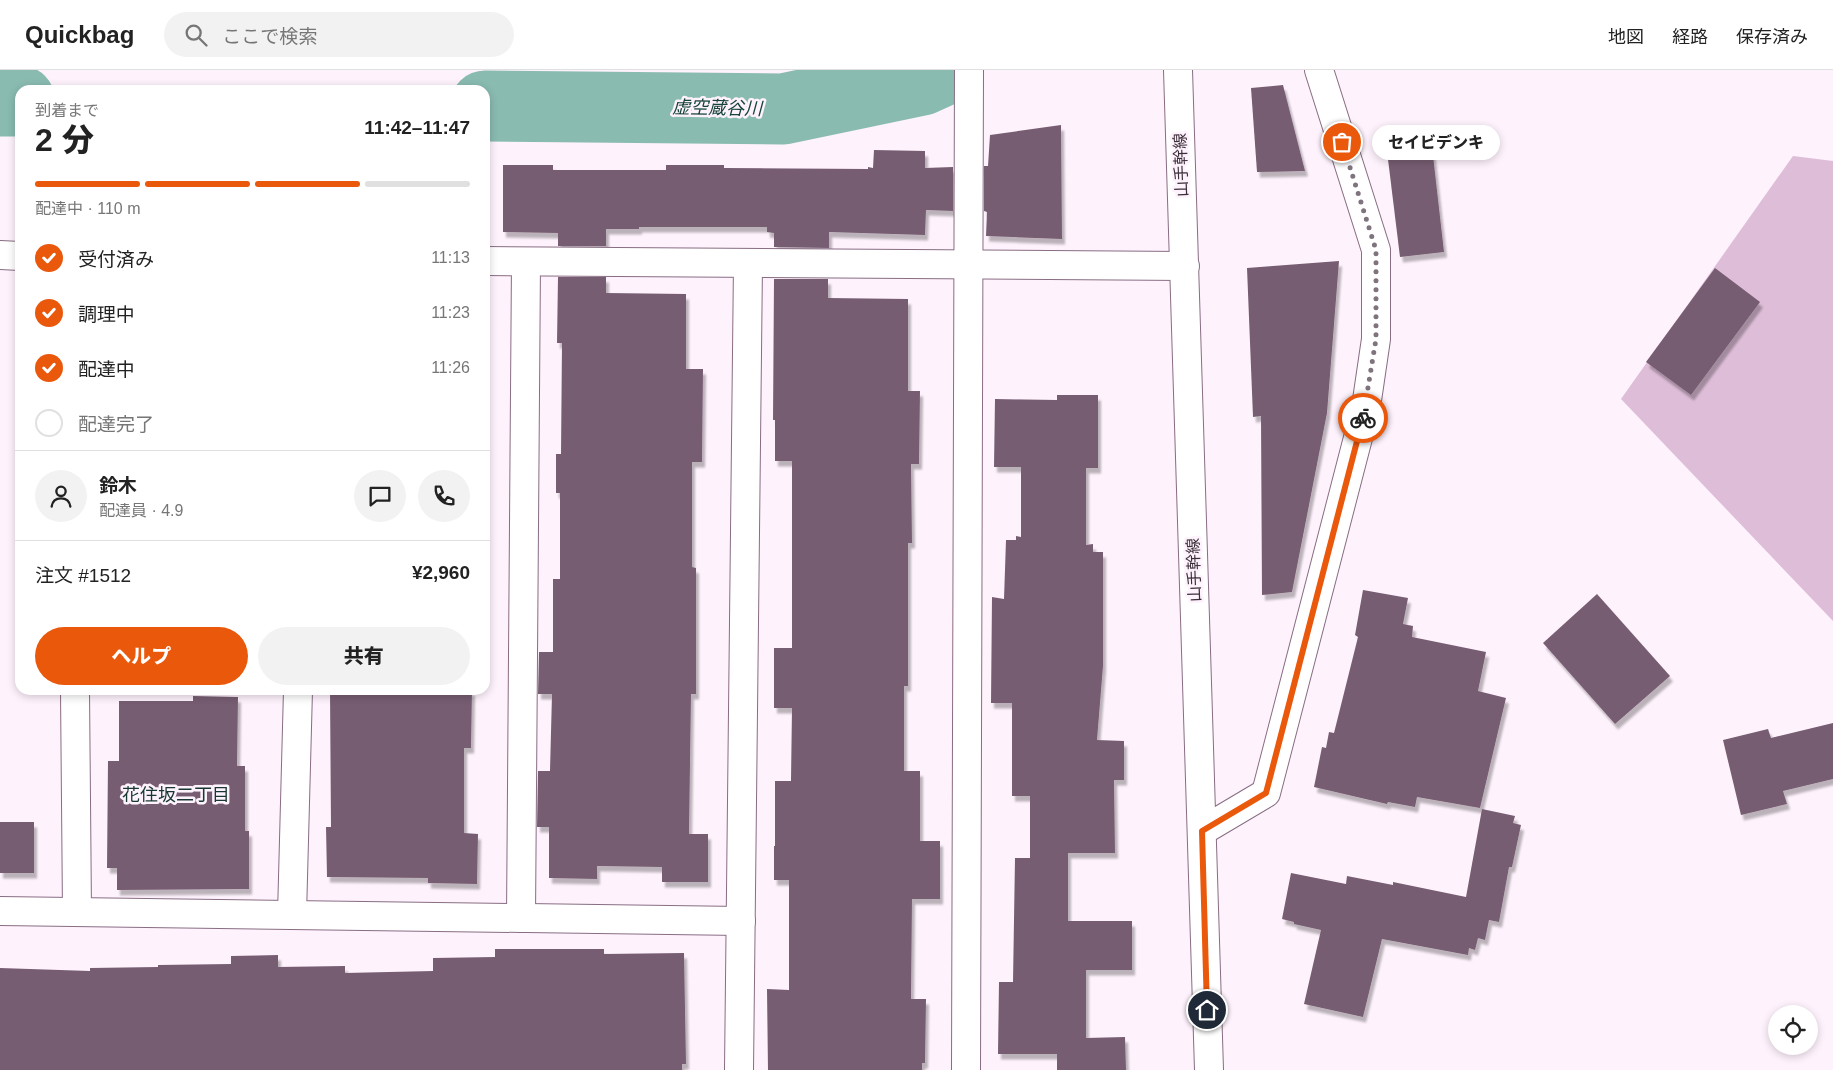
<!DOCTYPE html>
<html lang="ja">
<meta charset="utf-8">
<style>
:root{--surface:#fff;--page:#f2f2f2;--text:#222;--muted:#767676;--line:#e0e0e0;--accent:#ea580c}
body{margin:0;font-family:Arial,"Noto Sans JP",sans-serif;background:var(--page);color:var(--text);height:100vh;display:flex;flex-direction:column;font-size:19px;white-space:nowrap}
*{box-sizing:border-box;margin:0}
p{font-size:16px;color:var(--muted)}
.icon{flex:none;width:28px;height:28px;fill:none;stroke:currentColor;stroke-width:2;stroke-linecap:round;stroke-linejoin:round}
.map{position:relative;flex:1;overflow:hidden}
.drawer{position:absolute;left:15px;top:15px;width:475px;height:610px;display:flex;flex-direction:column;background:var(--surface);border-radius:15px;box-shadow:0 2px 8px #0003}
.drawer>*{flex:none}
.controls{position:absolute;left:1768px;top:935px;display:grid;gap:10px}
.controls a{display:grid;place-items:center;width:50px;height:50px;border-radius:50%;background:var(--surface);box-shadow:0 2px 8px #0003;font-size:25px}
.pin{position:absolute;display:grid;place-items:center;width:42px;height:42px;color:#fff;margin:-21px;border:2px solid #fff;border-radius:50%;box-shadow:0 1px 5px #0007}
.courier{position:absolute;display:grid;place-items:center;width:50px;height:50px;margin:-25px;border:4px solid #ea580c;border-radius:50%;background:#fff;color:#222;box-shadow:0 1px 6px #0007}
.bubble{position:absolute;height:35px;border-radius:18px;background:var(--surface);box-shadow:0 2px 8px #0003;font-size:16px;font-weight:800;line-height:35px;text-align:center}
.headline em{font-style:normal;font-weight:800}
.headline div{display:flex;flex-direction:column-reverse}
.headline{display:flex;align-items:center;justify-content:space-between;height:85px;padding:0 20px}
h1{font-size:32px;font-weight:800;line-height:38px}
.bar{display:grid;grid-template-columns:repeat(4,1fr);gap:8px 5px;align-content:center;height:60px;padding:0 20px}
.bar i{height:6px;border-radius:4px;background:var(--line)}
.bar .active{background:var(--accent)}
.bar p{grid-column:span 4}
.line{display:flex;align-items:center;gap:12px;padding:0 20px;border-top:1px solid var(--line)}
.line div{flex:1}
.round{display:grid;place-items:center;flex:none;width:52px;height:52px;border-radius:26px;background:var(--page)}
ol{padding:0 20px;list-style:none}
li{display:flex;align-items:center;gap:15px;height:55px}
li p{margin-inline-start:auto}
li .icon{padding:5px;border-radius:50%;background:var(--accent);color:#fff;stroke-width:4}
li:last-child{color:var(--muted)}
li i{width:28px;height:28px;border:2px solid var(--line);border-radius:50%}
.primary-button{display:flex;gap:10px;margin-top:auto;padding:10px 20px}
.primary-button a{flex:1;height:58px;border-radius:30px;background:var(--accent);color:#fff;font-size:20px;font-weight:800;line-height:58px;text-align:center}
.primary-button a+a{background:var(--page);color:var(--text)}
header{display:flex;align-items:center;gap:30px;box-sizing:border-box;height:70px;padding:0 25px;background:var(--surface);border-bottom:1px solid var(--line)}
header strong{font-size:24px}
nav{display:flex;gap:28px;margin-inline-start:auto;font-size:18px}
.search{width:350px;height:45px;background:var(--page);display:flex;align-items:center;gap:12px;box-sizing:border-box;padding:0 18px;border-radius:28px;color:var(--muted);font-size:19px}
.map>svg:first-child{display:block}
.green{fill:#debdd8}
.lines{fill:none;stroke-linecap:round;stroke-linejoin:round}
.river{stroke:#89bbb1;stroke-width:71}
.building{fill:#775d72;filter:url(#shadow)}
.street-casing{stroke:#886d83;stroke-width:30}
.secondary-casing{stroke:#886d83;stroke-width:30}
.street{stroke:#fff;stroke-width:28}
.secondary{stroke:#fff;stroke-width:28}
.done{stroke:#7f737d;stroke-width:5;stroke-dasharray:0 9}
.route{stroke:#ea580c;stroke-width:6}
.labels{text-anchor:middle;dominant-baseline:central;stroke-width:5;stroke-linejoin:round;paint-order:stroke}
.street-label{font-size:16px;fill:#3b2f39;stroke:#fef2fc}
.water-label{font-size:18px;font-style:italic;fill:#16433c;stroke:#fef2fc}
.neighbourhood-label{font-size:18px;fill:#163732;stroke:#fef2fc}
</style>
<header>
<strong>Quickbag</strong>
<div class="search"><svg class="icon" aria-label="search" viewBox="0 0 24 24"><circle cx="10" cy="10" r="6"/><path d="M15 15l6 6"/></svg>ここで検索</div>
<nav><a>地図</a><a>経路</a><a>保存済み</a></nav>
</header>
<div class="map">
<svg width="1833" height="1000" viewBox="0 0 1833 1000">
<defs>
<filter id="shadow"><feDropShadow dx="3" dy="5.5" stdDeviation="1" flood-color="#0004"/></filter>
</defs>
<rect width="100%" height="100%" fill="#fef2fc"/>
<polygon class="green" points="1793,86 1833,91 1833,551 1621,329"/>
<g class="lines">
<g class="river">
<polyline points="0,31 20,31"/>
<polyline points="485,36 783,39 922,10 944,0"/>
</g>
</g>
<g class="building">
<polygon points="1283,15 1305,101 1257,102 1251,18"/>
<polygon points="1061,55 1062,169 986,166 987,142 984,141 984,96 988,96 990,65"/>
<polygon points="1431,68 1444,182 1400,187 1386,73"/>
<polygon points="874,80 925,81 925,98 953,97 953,141 926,140 925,165 829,162 829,178 774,177 774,163 767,162 767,157 639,157 639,159 606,159 606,176 558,176 558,163 503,162 503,95 553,95 553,100 666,100 666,95 724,95 724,98 868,99 868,97 873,98"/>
<polygon points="1339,191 1327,343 1292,522 1262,525 1261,346 1253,347 1247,198"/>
<polygon points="1715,198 1760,232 1691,325 1646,292"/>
<polygon points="558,207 606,207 606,223 686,224 686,299 703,299 702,392 692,392 692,497 696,498 696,624 691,624 689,764 708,764 708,812 662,812 662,797 597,796 597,809 549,808 549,757 537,757 538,701 550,701 552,624 538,624 539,582 553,582 553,509 560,509 560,423 556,423 556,384 561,384 562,273 557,273"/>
<polygon points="774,209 828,209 828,228 908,229 908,321 920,321 919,394 911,394 912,473 908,473 908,616 904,616 904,701 920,701 920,771 940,771 940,829 912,829 911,929 926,929 925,993 922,993 922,1000 768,1000 767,919 789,920 789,810 774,810 774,776 775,776 775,711 791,711 792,638 774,638 774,578 792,578 792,391 775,391 775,350 773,350"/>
<polygon points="1057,325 1098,325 1098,398 1086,398 1086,475 1093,474 1093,482 1103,482 1103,596 1097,670 1124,671 1124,710 1114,710 1115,783 1068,783 1068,851 1132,851 1132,900 1086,900 1086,968 1125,967 1126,1000 1057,1000 1057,984 998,984 999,912 1013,912 1015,788 1030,788 1030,726 1012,726 1012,633 991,633 992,527 1004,529 1006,470 1016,470 1016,466 1021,467 1021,397 994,397 995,329 1057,330"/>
<polygon points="1363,520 1408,528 1403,554 1413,556 1412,567 1486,582 1478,621 1506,628 1480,738 1417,727 1415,737 1388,732 1387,734 1314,717 1322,677 1326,678 1329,662 1334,663 1358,567 1355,565"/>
<polygon points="1597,524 1670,606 1615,654 1543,573"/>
<polygon points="330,620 472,620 471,678 464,678 464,763 478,764 477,814 428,813 428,808 327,807 326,757 331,757"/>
<polygon points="193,626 238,627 237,696 245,696 245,761 249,761 249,819 117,820 117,798 107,798 108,691 119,691 119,631 193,631"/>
<polygon points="1833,653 1833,709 1783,721 1787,734 1741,745 1723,670 1768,659 1771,668"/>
<polygon points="1482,739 1515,746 1513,753 1521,755 1512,797 1509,797 1499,852 1489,850 1485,870 1478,868 1475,880 1469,878 1468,885 1382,869 1363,947 1304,934 1321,860 1294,854 1294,852 1282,849 1291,803 1346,814 1347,806 1393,815 1393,812 1466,827"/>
<rect x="0" y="752" width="34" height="51"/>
<polygon points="495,879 604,879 604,884 684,883 686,994 682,994 682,1000 0,1000 0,898 90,901 90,898 158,897 158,895 231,894 231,886 278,885 278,897 345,896 345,903 433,901 433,888 495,887"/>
</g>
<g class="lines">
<defs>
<g id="street">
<polyline points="0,185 20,186"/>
<polyline points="485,191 1185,196"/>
<polyline points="75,620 77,842"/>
<polyline points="1202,761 1266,723 1366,337 1376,269 1376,180 1319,0"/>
<polyline points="0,841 741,851"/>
<polyline points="292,845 298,620"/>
<polyline points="521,848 526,192"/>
<polyline points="739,1000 748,193"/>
<polyline points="966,1000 969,0"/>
</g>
<polyline id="secondary" points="1178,0 1209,1000"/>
</defs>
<use href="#street" class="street-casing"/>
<use href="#secondary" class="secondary-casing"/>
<use href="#street" class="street"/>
<use href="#secondary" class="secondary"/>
</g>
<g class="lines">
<polyline class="done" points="1342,72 1376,180 1376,269 1363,348"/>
<polyline class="route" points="1207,940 1202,761 1266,723 1363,348"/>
</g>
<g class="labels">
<g class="street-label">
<text transform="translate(1181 95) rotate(-92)">山手幹線</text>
<text transform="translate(1194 500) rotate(-92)">山手幹線</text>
</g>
<g class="water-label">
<text transform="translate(717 38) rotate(1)">虚空蔵谷川</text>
</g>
<g class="neighbourhood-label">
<text x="176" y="725">花住坂二丁目</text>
</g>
</g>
</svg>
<div class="controls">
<a><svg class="icon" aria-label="locate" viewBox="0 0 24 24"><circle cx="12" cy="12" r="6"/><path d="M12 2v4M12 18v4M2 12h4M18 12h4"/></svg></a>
</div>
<div class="pin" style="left:1342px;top:72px;background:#ea580c"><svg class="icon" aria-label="bag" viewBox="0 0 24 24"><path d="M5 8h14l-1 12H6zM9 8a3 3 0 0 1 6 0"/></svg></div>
<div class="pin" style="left:1207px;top:940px;background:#1f2937"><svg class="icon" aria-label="home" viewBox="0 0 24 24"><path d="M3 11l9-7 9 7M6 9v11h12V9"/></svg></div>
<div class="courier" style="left:1363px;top:348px"><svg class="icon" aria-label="bike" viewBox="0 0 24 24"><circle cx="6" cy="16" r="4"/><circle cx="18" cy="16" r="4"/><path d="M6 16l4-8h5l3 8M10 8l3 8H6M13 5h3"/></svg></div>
<div class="bubble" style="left:1372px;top:55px;width:128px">セイビデンキ</div>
<section class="drawer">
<div class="headline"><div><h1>2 分</h1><p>到着まで</p></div><em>11:42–11:47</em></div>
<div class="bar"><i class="active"></i><i class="active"></i><i class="active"></i><i></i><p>配達中 · 110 m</p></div>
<ol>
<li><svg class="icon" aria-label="check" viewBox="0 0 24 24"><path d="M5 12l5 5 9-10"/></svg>受付済み<p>11:13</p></li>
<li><svg class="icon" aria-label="check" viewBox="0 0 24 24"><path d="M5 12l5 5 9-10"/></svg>調理中<p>11:23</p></li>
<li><svg class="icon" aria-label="check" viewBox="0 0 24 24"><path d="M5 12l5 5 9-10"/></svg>配達中<p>11:26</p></li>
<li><i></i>配達完了</li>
</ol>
<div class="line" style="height:90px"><a class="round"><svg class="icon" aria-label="person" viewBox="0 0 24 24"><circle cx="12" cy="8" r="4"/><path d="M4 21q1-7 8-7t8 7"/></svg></a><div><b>鈴木</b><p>配達員 · 4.9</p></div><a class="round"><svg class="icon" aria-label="chat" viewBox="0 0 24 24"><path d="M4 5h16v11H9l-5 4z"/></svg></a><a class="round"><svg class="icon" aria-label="phone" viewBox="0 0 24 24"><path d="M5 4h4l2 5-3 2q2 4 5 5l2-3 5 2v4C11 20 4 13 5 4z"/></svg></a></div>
<div class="line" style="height:65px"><div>注文 #1512</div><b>¥2,960</b></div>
<div class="primary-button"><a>ヘルプ</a><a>共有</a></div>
</section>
</div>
